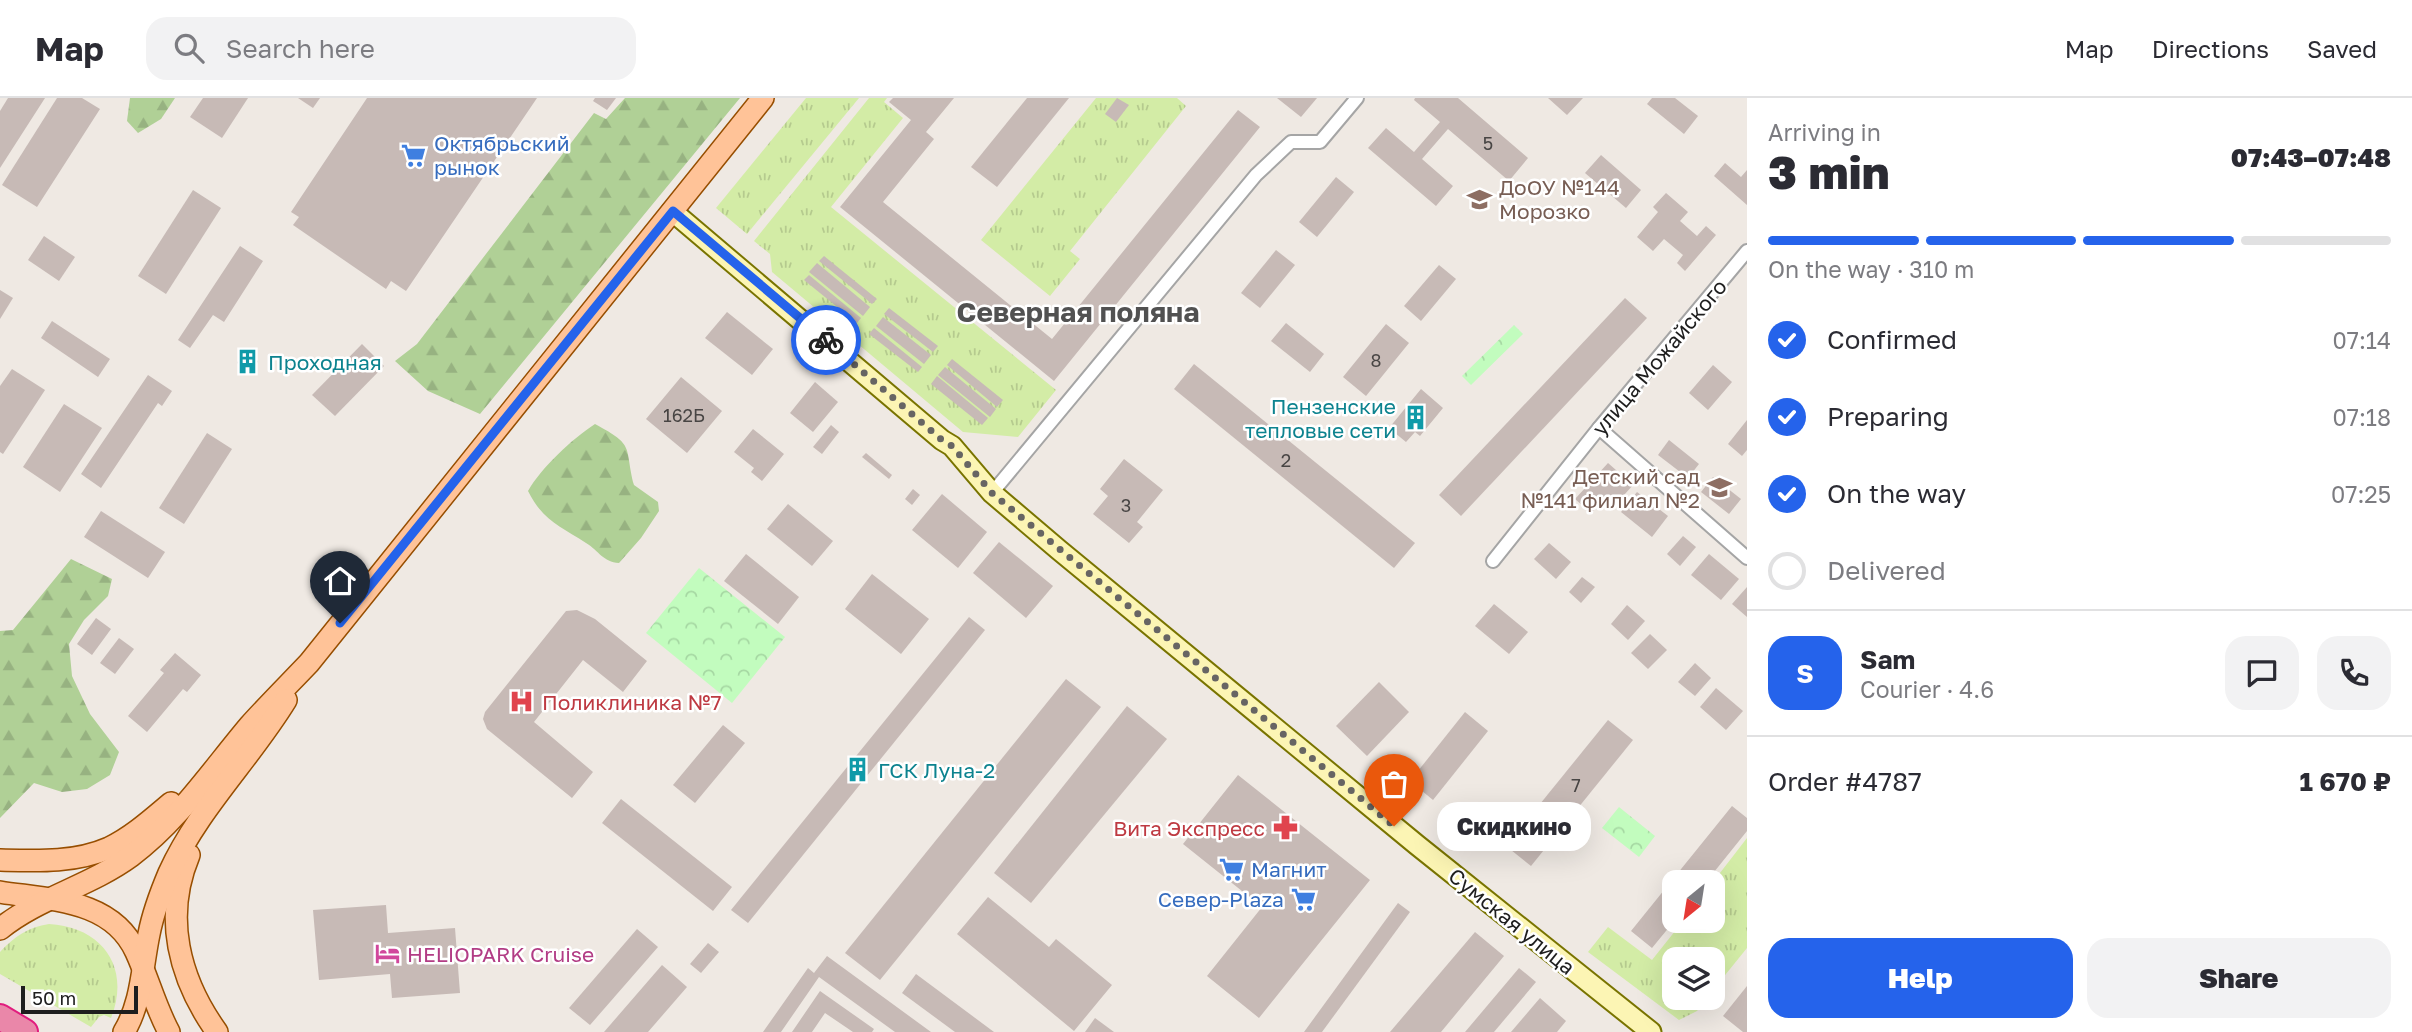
<!DOCTYPE html>
<meta charset="utf-8">
<style>
:root{--surface:#fff;--page:#f2f2f3;--text:#2b2b33;--muted:#7c7c81;--line:#e1e1e2;--accent:#2563eb}
body{margin:0;font-family:"Golos Text",sans-serif;background:var(--page);color:var(--text);height:100vh;display:flex;flex-direction:column;font-size:26px;white-space:nowrap}
*{box-sizing:border-box;margin:0}
p{font-size:23px;color:var(--muted)}
.icon{flex:none;width:38px;height:38px;fill:none;stroke:currentColor;stroke-width:2;stroke-linecap:round;stroke-linejoin:round}
.map{position:relative;flex:1;overflow:hidden}
.sheet{display:flex;flex-direction:column;background:var(--surface);width:665px}
.sheet>*{flex:none}
.needle{width:46px;rotate:210deg}
.tools{position:absolute;left:1662px;top:772px;display:grid;gap:14px}
.tools a{display:grid;place-items:center;width:63px;height:63px;border-radius:14px;background:var(--surface);box-shadow:0 7px 28px #0002;font-size:35px}
.scale{position:absolute;left:21px;bottom:18px;width:117px;box-sizing:border-box;padding-left:7px;border:4px solid #1e1e1e;border-top:0;font-size:19px;line-height:24px;white-space:nowrap;color:#1e1e1e;-webkit-text-stroke:5px #fff;paint-order:stroke}
.pin{position:absolute;display:grid;place-items:center;width:60px;height:60px;color:#fff;margin:-72px -30px;border-radius:50% 50% 50% 0;rotate:-45deg;box-shadow:0 0 7px #0007}
.pin .icon{rotate:45deg}
.courier{position:absolute;display:grid;place-items:center;width:70px;height:70px;margin:-35px;border:5px solid #2563eb;border-radius:50%;background:#fff;color:#222;box-shadow:0 2px 9px #0007}
.bubble{position:absolute;height:49px;border-radius:21px;background:var(--surface);box-shadow:0 7px 28px #0002;font-size:23px;font-weight:800;line-height:49px;text-align:center}
.summary em{font-style:normal;font-weight:800}
.summary div{display:flex;flex-direction:column-reverse}
.summary{display:flex;align-items:center;justify-content:space-between;height:119px;padding:0 21px}
h1{font-size:46px;font-weight:800;line-height:52px}
.bar{display:grid;grid-template-columns:repeat(4,1fr);gap:10px 7px;align-content:center;height:84px;padding:0 21px}
.bar i{height:9px;border-radius:5px;background:var(--line)}
.bar .current{background:var(--accent)}
.bar p{grid-column:span 4}
.line{display:flex;align-items:center;gap:18px;padding:0 21px;border-top:2px solid var(--line)}
.line div{flex:1}
.round{display:grid;place-items:center;flex:none;width:74px;height:74px;border-radius:21px;background:var(--page)}
ol{padding:0 21px;list-style:none}
li{display:flex;align-items:center;gap:21px;height:77px}
li p{margin-inline-start:auto}
li .icon{padding:7px;border-radius:50%;background:var(--accent);color:#fff;stroke-width:4}
li:last-child{color:var(--muted)}
li i{width:38px;height:38px;border:4px solid var(--line);border-radius:50%}
.action{display:flex;gap:14px;margin-top:auto;padding:14px 21px}
.action a{flex:1;height:80px;border-radius:21px;background:var(--accent);color:#fff;font-size:28px;font-weight:800;line-height:80px;text-align:center}
.action a+a{background:var(--page);color:var(--text)}
header{display:flex;align-items:center;gap:42px;box-sizing:border-box;height:98px;padding:0 35px;background:var(--surface);border-bottom:2px solid var(--line)}
header strong{font-size:33px}
nav{display:flex;gap:38px;margin-inline-start:auto;font-size:24px}
.search{width:490px;height:63px;background:var(--page);display:flex;align-items:center;gap:18px;box-sizing:border-box;padding:0 24px;border-radius:21px;color:var(--muted);font-size:26px}
main{display:flex;flex:1;min-height:0}
.map>svg:first-child{display:block}
.grass{fill:url(#grass-tufts)}
.forest{fill:url(#forest-firs)}
.park{fill:url(#park-crowns)}
.building{fill:#c7bab6}
.lines{fill:none;stroke-linecap:round;stroke-linejoin:round}
.street-casing{stroke:#a5a5a5;stroke-width:16}
.secondary-casing{stroke:#797400;stroke-width:23}
.primary-casing{stroke:#974e00;stroke-width:24}
.highway-casing{stroke:#e11c7e;stroke-width:28}
.street{stroke:#fff;stroke-width:12}
.secondary{stroke:#fcf5b4;stroke-width:19}
.primary{stroke:#ffc398;stroke-width:21}
.highway{stroke:#ea87a9;stroke-width:24}
.done{stroke:#676563;stroke-width:7;stroke-dasharray:0 12.6}
.route{stroke:#2563eb;stroke-width:9}
.labels{text-anchor:middle;dominant-baseline:central;stroke-width:5;stroke-linejoin:round;paint-order:stroke}
.number-label{font-size:18px;fill:#484544}
.shop-label{font-size:21px;fill:#366cbe;stroke:#fff;text-anchor:start}
.education-label{font-size:21px;fill:#785e54;stroke:#fff;text-anchor:start}
.street-label{font-size:21px;fill:#1e1e1e;stroke:#fff}
.culture-label{font-size:21px;fill:#0d838f;stroke:#fff;text-anchor:start}
.health-label{font-size:21px;fill:#be3a42;stroke:#fff;text-anchor:start}
.hotel-label{font-size:21px;fill:#b23c85;stroke:#fff;text-anchor:start}
.district-label{font-size:28px;font-weight:bold;fill:#515151;stroke:#fff}
</style>
<header>
<strong>Map</strong>
<div class="search"><svg class="icon" aria-label="search" viewBox="0 0 24 24"><circle cx="10" cy="10" r="6"/><path d="M15 15l6 6"/></svg>Search here</div>
<nav><a>Map</a><a>Directions</a><a>Saved</a></nav>
</header>
<main>
<div class="map">
<svg width="1747" height="934" viewBox="0 0 1747 934">
<defs>
<pattern id="grass-tufts" width="24" height="20" patternUnits="userSpaceOnUse" patternTransform="scale(1.75)"><rect width="24" height="20" fill="#d3eca6"/><path d="M3 7l-1-3M5 7V3M7 7l1-3M15 17l-1-3M17 17v-4M19 17l1-3" fill="none" stroke="#b5ca8e"/></pattern>
<pattern id="forest-firs" width="22" height="20" patternUnits="userSpaceOnUse" patternTransform="scale(1.75)"><rect width="22" height="20" fill="#b0d096"/><path d="M5 1l3.5 6h-7zM16 11l3.5 6h-7z" fill="#97b281"/></pattern>
<pattern id="park-crowns" width="20" height="18" patternUnits="userSpaceOnUse" patternTransform="scale(1.75)"><rect width="20" height="18" fill="#c2fcbe"/><path d="M2 6a3 3 0 1 1 6 0M12 15a3 3 0 1 1 6 0" fill="none" stroke="#a6d8a3"/></pattern>
</defs>
<rect width="100%" height="100%" fill="#efe9e3"/>
<g class="grass">
<polygon points="806,0 859,0 747,136 716,110"/>
<polygon points="869,0 887,0 884,4 903,20 831,109 1056,292 1018,339 963,334 772,174 770,156 754,143"/>
<polygon points="1096,0 1177,0 1186,8 1070,153 1080,161 1050,198 981,142"/>
<polygon points="1747,740 1747,850 1713,892 1713,861 1675,861 1675,900 1708,900 1697,913 1679,922 1588,854 1608,829 1652,862 1683,823 1713,822 1713,784"/>
<path d="M49 826C103 829 131 870 111 920L104 917 99 919 91 929 0 876V854C14 839 28 829 49 826Z"/>
</g>
<g class="forest">
<polygon points="130,0 175,0 161,21 138,35 127,23"/>
<polygon points="625,0 740,0 480,316 428,293 395,263 417,246 594,15 606,21"/>
<path d="M595 326C636 348 624 348 634 387L658 404 659 413 641 440 619 465C603 464 599 453 586 445 560 428 543 423 528 393 542 369 572 341 595 326Z"/>
<polygon points="71,461 112,481 108,498 84,522 69,546 72,578 90,616 119,654 110,677 87,691 62,694 34,685 0,720 0,533 13,532"/>
</g>
<g class="park">
<polygon points="1514,227 1523,236 1471,287 1462,278"/>
<polygon points="699,470 785,539 732,605 646,535"/>
<polygon points="1619,709 1655,738 1639,759 1602,730"/>
</g>
<g class="building">
<polygon points="8,0 45,0 0,70 0,13"/>
<polygon points="57,0 82,0 100,11 37,109 2,87"/>
<polygon points="203,0 248,0 222,40 190,19"/>
<polygon points="298,0 320,0 313,10"/>
<polygon points="367,0 537,0 406,193 391,183 386,191 293,127 299,119 291,114"/>
<polygon points="595,0 616,0 607,12 593,3"/>
<polygon points="893,0 954,0 926,34 934,41 883,104 1052,241 1238,12 1260,29 1054,283 840,109 911,22 889,4"/>
<polygon points="1027,0 1069,0 997,89 971,69"/>
<polygon points="1117,0 1129,7 1116,24 1105,16"/>
<polygon points="1277,0 1317,0 1301,19"/>
<polygon points="1415,0 1458,0 1528,60 1509,83 1448,31 1422,61 1453,88 1436,108 1368,50 1386,30 1414,54 1440,24 1414,2"/>
<polygon points="1548,0 1583,0 1567,17"/>
<polygon points="1652,0 1675,0 1698,18 1684,36 1647,6"/>
<polygon points="1601,57 1641,92 1626,110 1585,75"/>
<polygon points="1725,65 1741,79 1747,72 1747,107 1714,78"/>
<polygon points="1336,79 1354,94 1317,139 1299,124"/>
<polygon points="193,92 221,110 166,196 138,178"/>
<polygon points="1666,95 1688,114 1680,123 1697,138 1706,128 1716,137 1685,173 1677,165 1683,157 1664,141 1653,153 1637,139 1658,114 1653,109"/>
<polygon points="44,138 75,159 59,183 28,162"/>
<polygon points="240,148 263,163 224,224 213,217 190,250 178,242"/>
<polygon points="1276,152 1295,167 1260,210 1241,195"/>
<polygon points="824,158 877,201 872,206 819,163"/>
<polygon points="817,165 870,209 863,218 809,174"/>
<polygon points="1439,167 1456,181 1421,223 1404,208"/>
<polygon points="809,177 861,220 857,225 804,182"/>
<polygon points="0,192 13,200 0,221"/>
<polygon points="1625,200 1647,220 1461,418 1439,397"/>
<polygon points="889,210 938,248 933,254 884,216"/>
<polygon points="727,214 773,251 752,277 705,240"/>
<polygon points="883,219 931,257 924,266 876,228"/>
<polygon points="52,223 110,261 98,279 41,240"/>
<polygon points="1286,225 1324,256 1310,274 1271,243"/>
<polygon points="1386,226 1409,245 1366,298 1343,279"/>
<polygon points="874,230 922,269 918,274 869,236"/>
<polygon points="362,246 384,268 335,318 312,297"/>
<polygon points="242,255 258,263 253,274 237,265"/>
<polygon points="952,261 1003,302 997,309 947,267"/>
<polygon points="1194,266 1415,445 1394,470 1174,291"/>
<polygon points="1713,267 1732,284 1708,312 1689,295"/>
<polygon points="945,269 996,311 990,319 938,277"/>
<polygon points="12,271 45,292 3,356 0,354 0,288"/>
<polygon points="148,277 172,293 162,308 158,305 101,390 81,376"/>
<polygon points="937,278 988,320 982,327 931,286"/>
<polygon points="681,279 722,313 687,355 646,321"/>
<polygon points="815,284 838,304 813,334 790,315"/>
<polygon points="1421,291 1443,310 1420,338 1415,334 1406,344 1389,330"/>
<polygon points="64,306 102,330 60,394 23,369"/>
<polygon points="1747,322 1747,352 1742,358 1728,346"/>
<polygon points="831,327 839,334 822,356 813,349"/>
<polygon points="753,331 784,356 762,383 751,374 754,370 734,354"/>
<polygon points="207,335 232,351 184,426 159,410"/>
<polygon points="1669,342 1699,366 1688,380 1658,357"/>
<polygon points="866,355 892,377 889,381 862,359"/>
<polygon points="1124,361 1163,392 1137,424 1143,429 1129,445 1093,416 1108,398 1100,391"/>
<polygon points="1608,365 1633,387 1616,406 1607,398 1591,415 1575,401"/>
<polygon points="1713,379 1741,401 1729,416 1701,394"/>
<polygon points="913,391 920,397 912,407 905,401"/>
<polygon points="1637,394 1668,418 1652,439 1621,414"/>
<polygon points="942,396 987,434 958,470 912,432"/>
<polygon points="788,406 833,443 812,468 767,431"/>
<polygon points="101,413 165,454 148,480 84,439"/>
<polygon points="1683,438 1696,449 1680,468 1667,456"/>
<polygon points="999,444 1053,488 1026,520 973,475"/>
<polygon points="1549,445 1571,464 1556,481 1534,461"/>
<polygon points="746,456 799,499 778,526 724,483"/>
<polygon points="1709,456 1739,481 1721,502 1691,477"/>
<polygon points="872,476 929,521 901,556 845,511"/>
<polygon points="1582,479 1595,489 1581,505 1569,494"/>
<polygon points="1747,489 1747,519 1732,506"/>
<polygon points="1494,506 1528,534 1509,556 1475,528"/>
<polygon points="1627,507 1645,523 1628,542 1611,526"/>
<polygon points="577,512 595,521 647,563 623,594 583,562 534,624 593,674 572,700 487,631 483,621 485,614 566,513"/>
<polygon points="969,519 985,532 748,825 731,812"/>
<polygon points="96,520 111,531 92,557 77,546"/>
<polygon points="1650,536 1667,552 1648,571 1631,555"/>
<polygon points="119,540 134,551 115,576 100,565"/>
<polygon points="175,555 201,577 187,594 183,591 147,634 128,618 164,575 160,572"/>
<polygon points="1695,565 1711,580 1695,598 1678,584"/>
<polygon points="1066,581 1101,609 880,882 845,855"/>
<polygon points="1379,584 1409,614 1367,658 1336,628"/>
<polygon points="1716,590 1743,613 1726,632 1700,609"/>
<polygon points="1127,608 1167,641 1031,805 994,775"/>
<polygon points="1465,614 1488,633 1433,702 1410,683"/>
<polygon points="1608,622 1633,642 1531,768 1506,748"/>
<polygon points="723,627 745,645 695,705 673,687"/>
<polygon points="1238,677 1370,782 1259,920 1207,878 1262,809 1183,746"/>
<polygon points="621,701 732,789 713,813 602,725"/>
<polygon points="1732,708 1747,720 1747,733 1706,784 1675,784 1675,822 1652,850 1631,833"/>
<polygon points="988,799 1049,849 1056,841 1112,887 1074,933 957,836"/>
<polygon points="1398,805 1410,814 1322,934 1304,934"/>
<polygon points="386,807 388,835 455,830 460,895 392,900 390,876 319,882 313,812"/>
<polygon points="637,831 658,849 590,927 569,910"/>
<polygon points="1475,834 1504,858 1441,934 1390,934"/>
<polygon points="708,845 719,854 701,875 690,866"/>
<polygon points="827,858 931,934 895,934 819,879 781,934 763,934 808,870 814,875"/>
<polygon points="662,867 687,889 648,934 604,934"/>
<polygon points="1519,870 1536,884 1494,934 1465,934"/>
<polygon points="916,876 994,934 955,934 902,895"/>
<polygon points="1747,888 1747,934 1743,934 1723,918"/>
<polygon points="820,893 874,931 872,934 853,934 825,915 812,934 792,934"/>
<polygon points="1540,900 1566,923 1557,934 1511,934"/>
<polygon points="1095,920 1114,934 1085,934"/>
</g>
<g class="lines">
<defs>
<g id="street">
<polyline points="1599,330 1747,460"/>
<polyline points="992,395 1256,77 1291,44 1320,44 1357,0"/>
<polyline points="1493,463 1599,330 1747,153"/>
</g>
<polyline id="secondary" points="672,113 942,342 952,348 992,395 1059,452 1417,747 1651,934"/>
<g id="primary">
<path d="M189 757C163 819 179 881 217 934"/>
<path d="M0 762C36 763 75 765 109 750 132 739 152 721 171 705"/>
<path d="M0 794C50 802 112 801 136 854 148 880 155 908 169 934"/>
<path d="M0 831C38 800 90 788 131 758 178 723 212 672 250 627 269 606 289 586 309 565L763 0"/>
<path d="M124 934C142 904 142 869 149 836 153 815 161 794 169 775 198 711 250 661 286 602"/>
</g>
<polyline id="highway" points="0,919 25,934"/>
</defs>
<use href="#street" class="street-casing"/>
<use href="#secondary" class="secondary-casing"/>
<use href="#primary" class="primary-casing"/>
<use href="#highway" class="highway-casing"/>
<use href="#street" class="street"/>
<use href="#secondary" class="secondary"/>
<use href="#primary" class="primary"/>
<use href="#highway" class="highway"/>
</g>
<g class="lines">
<polyline class="done" points="826,242 942,342 952,348 992,395 1394,728"/>
<polyline class="route" points="340,525 673,113 826,242"/>
</g>
<defs>
<symbol id="supermarket-bare" viewBox="-9 -9 18 18"><path d="M-6-5.5h2.5l.6 2H6L4.5 2H-2.5L-4.4-4H-6ZM-1.5 3.2a1.3 1.3 0 1 0 .1 0ZM3 3.2a1.3 1.3 0 1 0 .1 0Z" fill="#3f7fe0" stroke="#fff" stroke-width="2.5" paint-order="stroke"/></symbol>
<symbol id="school-bare" viewBox="-9 -9 18 18"><path d="M0-5L7-2L0 1L-7-2ZM-4 1L0 2.5L4 1V4Q0 6-4 4Z" fill="#8d6e63" stroke="#fff" stroke-width="2.5" paint-order="stroke"/></symbol>
<symbol id="building-bare" viewBox="-9 -9 18 18"><path d="M-4-6H4V6H1V3H-1V6H-4ZM-2.5-4.3h1.7v1.8h-1.7ZM.8-4.3h1.7v1.8H.8ZM-2.5-1h1.7V.8h-1.7ZM.8-1h1.7V.8H.8Z" fill="#0f9aa8" stroke="#fff" stroke-width="2.5" paint-order="stroke"/></symbol>
<symbol id="hospital-bare" viewBox="-9 -9 18 18"><path d="M-5-5h3v3.5h4V-5h3V5h-3V1.5h-4V5h-3Z" fill="#e0444e" stroke="#fff" stroke-width="2.5" paint-order="stroke"/></symbol>
<symbol id="pharmacy-bare" viewBox="-9 -9 18 18"><path d="M-2-6h4v4h4v4h-4v4h-4v-4h-4v-4h4Z" fill="#e0444e" stroke="#fff" stroke-width="2.5" paint-order="stroke"/></symbol>
<symbol id="hotel-bare" viewBox="-9 -9 18 18"><path d="M-6-4.5h1.5V1H6V5H4.5V3h-9V5H-6ZM-4 0a1.8 1.8 0 1 1 3.6 0ZM.5 0V-2.5h3Q6-2.5 6 0Z" fill="#d1479c" stroke="#fff" stroke-width="2.5" paint-order="stroke"/></symbol>
</defs>
<g fill-rule="evenodd">
<use href="#supermarket-bare" x="396" y="40" width="35" height="35"/>
<use href="#school-bare" x="1462" y="84" width="35" height="35"/>
<use href="#building-bare" x="230" y="246" width="35" height="35"/>
<use href="#building-bare" x="1398" y="302" width="35" height="35"/>
<use href="#school-bare" x="1702" y="372" width="35" height="35"/>
<use href="#hospital-bare" x="504" y="586" width="35" height="35"/>
<use href="#building-bare" x="840" y="654" width="35" height="35"/>
<use href="#pharmacy-bare" x="1268" y="712" width="35" height="35"/>
<use href="#supermarket-bare" x="1214" y="754" width="35" height="35"/>
<use href="#supermarket-bare" x="1286" y="784" width="35" height="35"/>
<use href="#hotel-bare" x="370" y="838" width="35" height="35"/>
</g>
<g class="labels">
<g class="number-label">
<text x="1488" y="45">5</text>
<text x="1376" y="262">8</text>
<text x="684" y="317">162Б</text>
<text x="1286" y="362">2</text>
<text x="1126" y="407">3</text>
<text x="1576" y="687">7</text>
</g>
<g class="shop-label">
<text x="434" y="45">Октябрьский<tspan x="434" dy="24">рынок</tspan></text>
<text x="1251" y="771">Магнит</text>
<text x="1284" y="801" text-anchor="end">Север-Plaza</text>
</g>
<g class="education-label">
<text x="1499" y="89">ДоОУ №144<tspan x="1499" dy="24">Морозко</tspan></text>
<text x="1700" y="378" text-anchor="end">Детский сад<tspan x="1700" dy="24">№141 филиал №2</tspan></text>
</g>
<g class="street-label">
<text transform="translate(1659 259) rotate(-50)">улица Можайского</text>
<text transform="translate(1512 823) rotate(39)">Сумская улица</text>
</g>
<g class="culture-label">
<text x="268" y="264">Проходная</text>
<text x="1396" y="308" text-anchor="end">Пензенские<tspan x="1396" dy="24">тепловые сети</tspan></text>
<text x="878" y="672">ГСК Луна-2</text>
</g>
<g class="health-label">
<text x="542" y="604">Поликлиника №7</text>
<text x="1265" y="730" text-anchor="end">Вита Экспресс</text>
</g>
<g class="hotel-label">
<text x="407" y="856">HELIOPARK Cruise</text>
</g>
<g class="district-label">
<text x="1078" y="213">Северная поляна</text>
</g>
</g>
</svg>
<div class="tools">
<a><svg class="needle" viewBox="-14 -14 28 28"><path d="M0-13l5 13h-10z" fill="#e53935"/><path d="M0 13l5-13h-10z" fill="#7c7c81"/></svg></a>
<a><svg class="icon" aria-label="layers" viewBox="0 0 24 24"><path d="M12 4l9 5-9 5-9-5zM3 14l9 5 9-5"/></svg></a>
</div>
<div class="scale">50 m</div>
<div class="pin" style="left:1394px;top:728px;background:#ea580c"><svg class="icon" aria-label="bag" viewBox="0 0 24 24"><path d="M5 8h14l-1 12H6zM9 8a3 3 0 0 1 6 0"/></svg></div>
<div class="pin" style="left:340px;top:525px;background:#1f2937"><svg class="icon" aria-label="home" viewBox="0 0 24 24"><path d="M3 11l9-7 9 7M6 9v11h12V9"/></svg></div>
<div class="courier" style="left:826px;top:242px"><svg class="icon" aria-label="bike" viewBox="0 0 24 24"><circle cx="6" cy="16" r="4"/><circle cx="18" cy="16" r="4"/><path d="M6 16l4-8h5l3 8M10 8l3 8H6M13 5h3"/></svg></div>
<div class="bubble" style="left:1437px;top:704px;width:154px">Скидкино</div>
</div>
<section class="sheet">
<div class="summary"><div><h1>3 min</h1><p>Arriving in</p></div><em>07:43–07:48</em></div>
<div class="bar"><i class="current"></i><i class="current"></i><i class="current"></i><i></i><p>On the way · 310 m</p></div>
<ol>
<li><svg class="icon" aria-label="check" viewBox="0 0 24 24"><path d="M5 12l5 5 9-10"/></svg>Confirmed<p>07:14</p></li>
<li><svg class="icon" aria-label="check" viewBox="0 0 24 24"><path d="M5 12l5 5 9-10"/></svg>Preparing<p>07:18</p></li>
<li><svg class="icon" aria-label="check" viewBox="0 0 24 24"><path d="M5 12l5 5 9-10"/></svg>On the way<p>07:25</p></li>
<li><i></i>Delivered</li>
</ol>
<div class="line" style="height:126px"><b class="round" style="background:var(--accent);color:#fff">S</b><div><b>Sam</b><p>Courier · 4.6</p></div><a class="round"><svg class="icon" aria-label="chat" viewBox="0 0 24 24"><path d="M4 5h16v11H9l-5 4z"/></svg></a><a class="round"><svg class="icon" aria-label="phone" viewBox="0 0 24 24"><path d="M5 4h4l2 5-3 2q2 4 5 5l2-3 5 2v4C11 20 4 13 5 4z"/></svg></a></div>
<div class="line" style="height:91px"><div>Order #4787</div><b>1 670 ₽</b></div>
<div class="action"><a>Help</a><a>Share</a></div>
</section>
</main>
